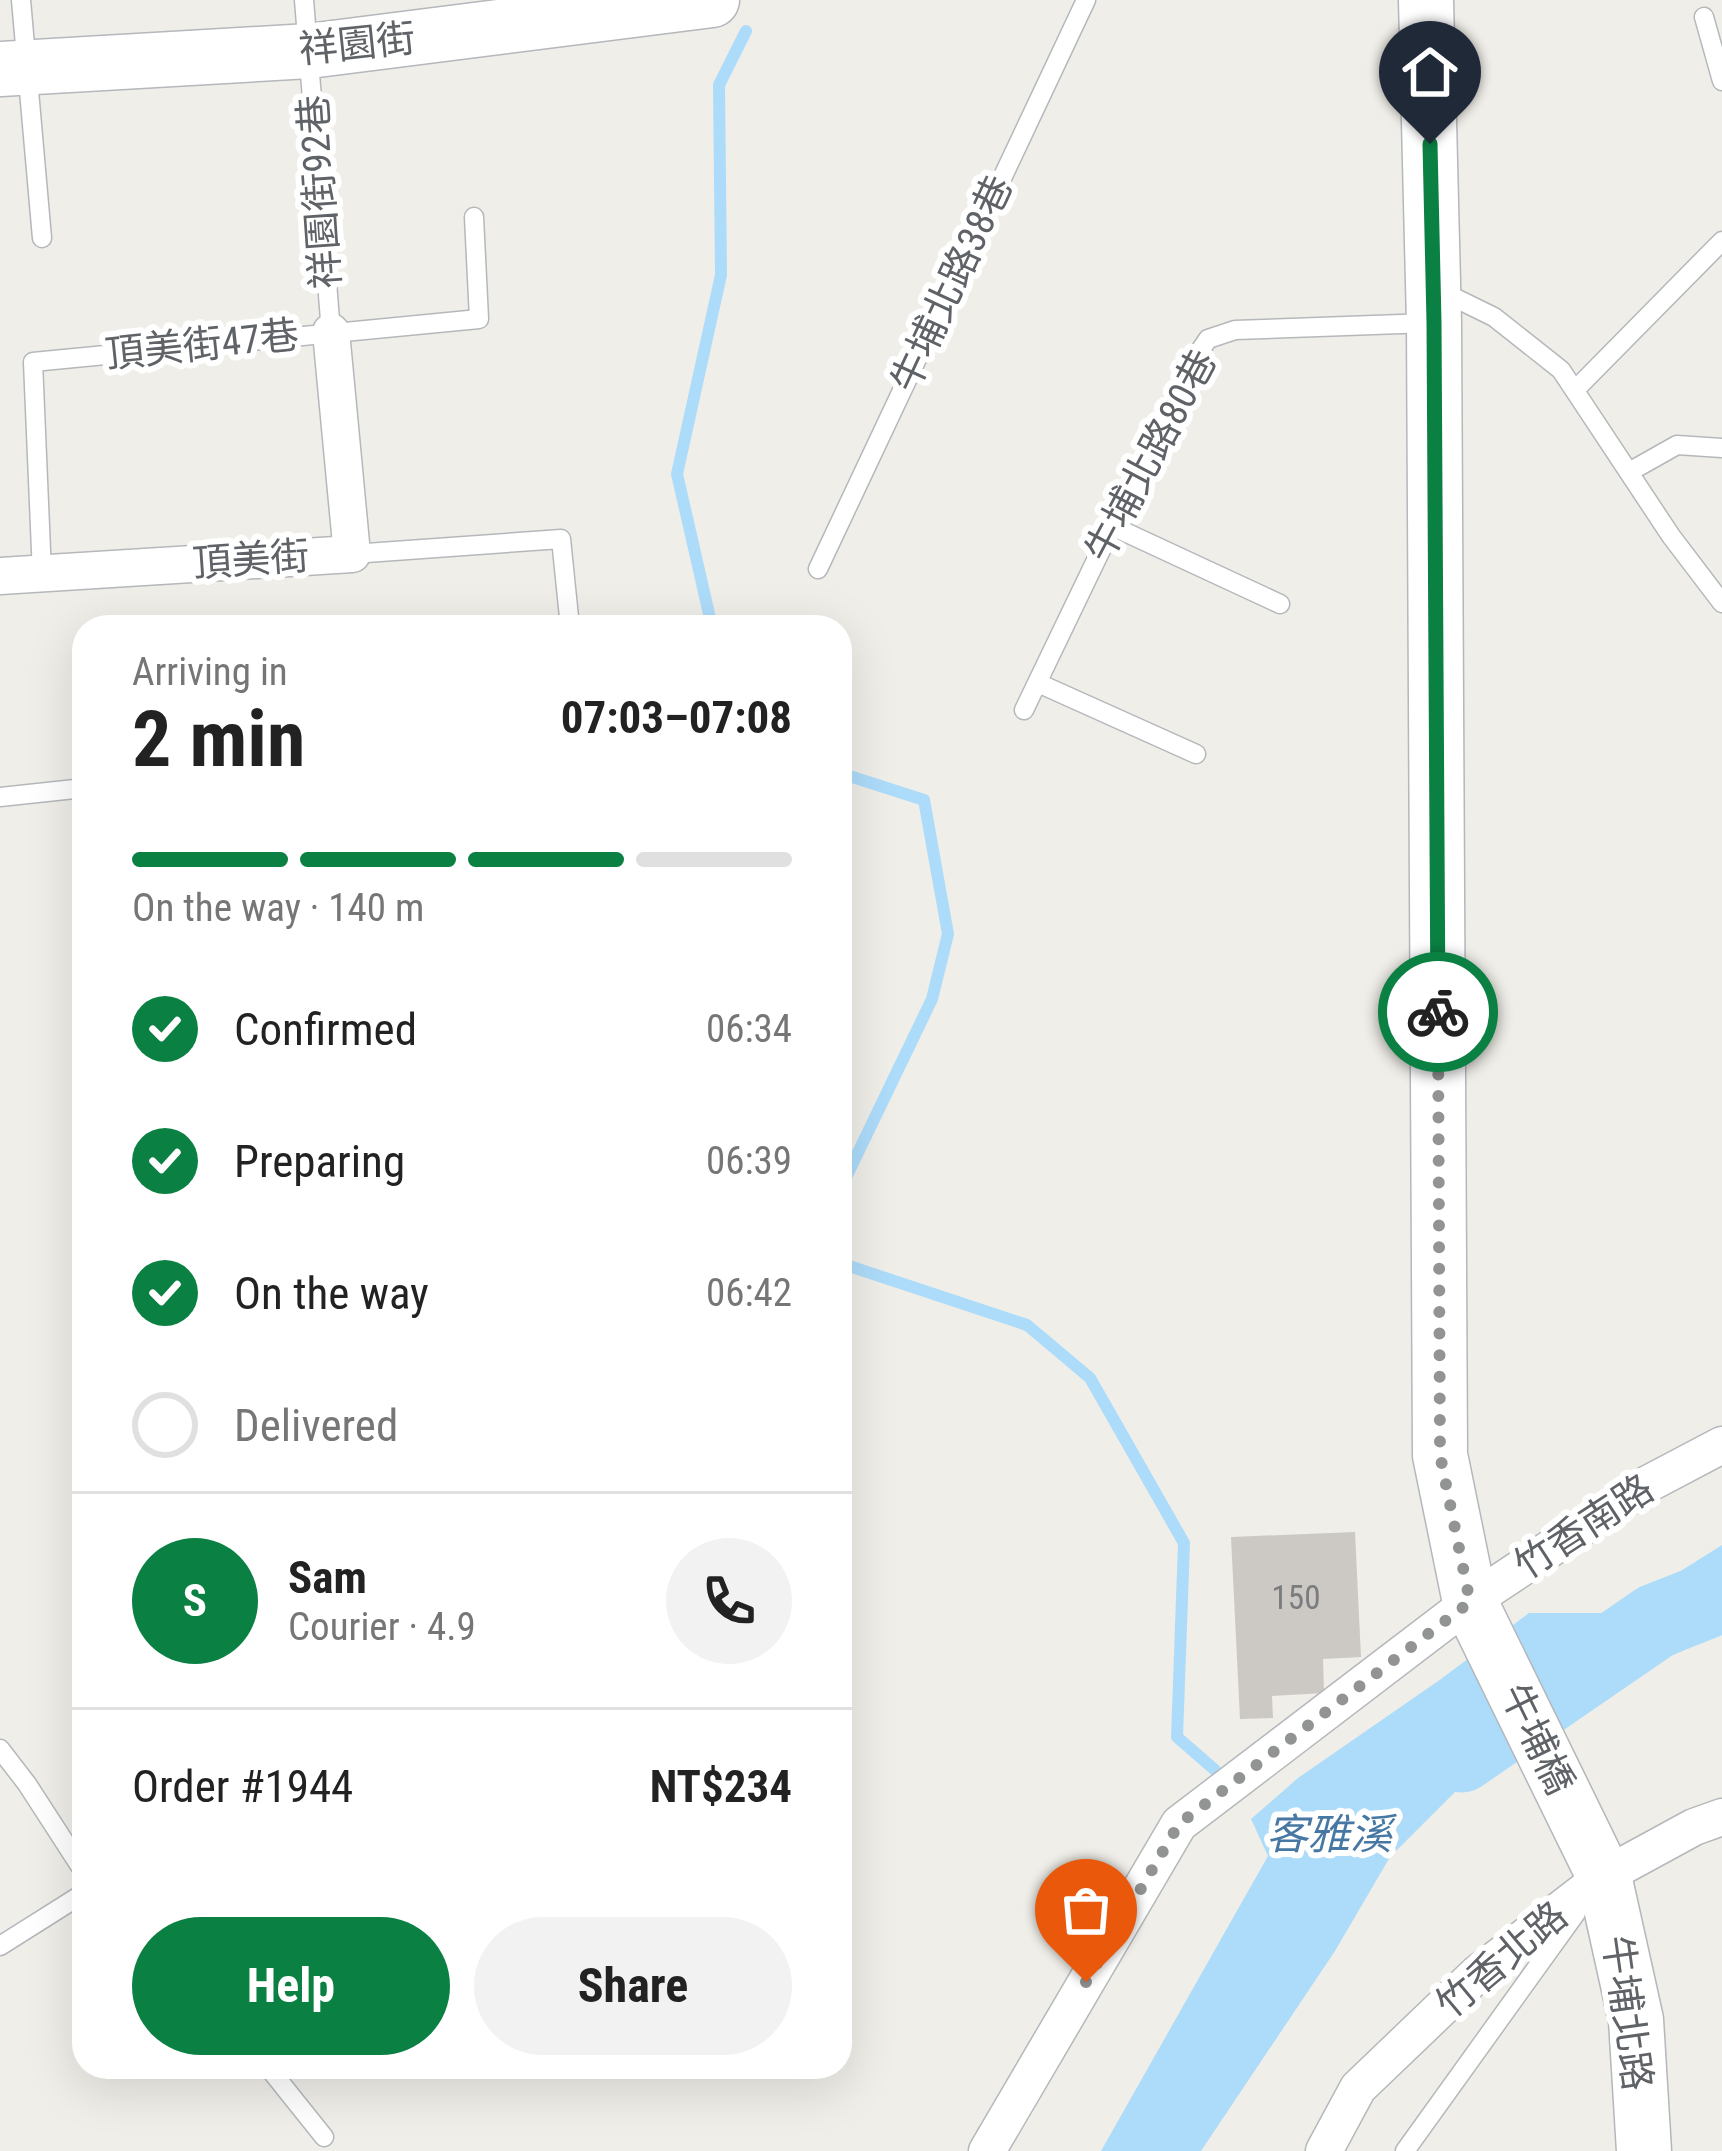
<!DOCTYPE html>
<meta charset="utf-8">
<style>
:root{--surface:#fff;--page:#f2f2f2;--text:#222;--muted:#767676;--line:#e0e0e0;--accent:#0b8043}
body{margin:0;font-family:"Roboto Condensed","Noto Sans TC",sans-serif;background:var(--page);color:var(--text);height:100vh;display:flex;flex-direction:column;font-size:45px;white-space:nowrap}
*{box-sizing:border-box;margin:0}
p{font-size:39px;color:var(--muted)}
.icon{flex:none;width:66px;height:66px;fill:none;stroke:currentColor;stroke-width:2;stroke-linecap:round;stroke-linejoin:round}
.map{position:relative;flex:1;overflow:hidden}
.drawer{position:absolute;left:72px;top:615px;width:780px;height:1464px;display:flex;flex-direction:column;background:var(--surface);border-radius:36px;box-shadow:0 12px 48px #0002}
.drawer>*{flex:none}
.pin{position:absolute;display:grid;place-items:center;width:102px;height:102px;color:#fff;margin:-123px -51px;border-radius:50% 50% 50% 0;rotate:-45deg;box-shadow:0 0 12px #0007}
.pin .icon{rotate:45deg}
.courier{position:absolute;display:grid;place-items:center;width:120px;height:120px;margin:-60px;border:9px solid #0b8043;border-radius:50%;background:#fff;color:#222;box-shadow:0 3px 15px #0007}
.summary em{font-style:normal;font-weight:700}
.summary div{display:flex;flex-direction:column-reverse}
.summary{display:flex;align-items:center;justify-content:space-between;height:204px;padding:0 60px}
h1{font-size:78px;font-weight:700;line-height:90px}
.bar{display:grid;grid-template-columns:repeat(4,1fr);gap:18px 12px;align-content:center;height:144px;padding:0 60px}
.bar i{height:15px;border-radius:9px;background:var(--line)}
.bar .selected{background:var(--accent)}
.bar p{grid-column:span 4}
.line{display:flex;align-items:center;gap:30px;padding:0 60px;border-top:3px solid var(--line)}
.line div{flex:1}
.round{display:grid;place-items:center;flex:none;width:126px;height:126px;border-radius:63px;background:var(--page)}
ol{padding:0 60px;list-style:none}
li{display:flex;align-items:center;gap:36px;height:132px}
li p{margin-inline-start:auto}
li .icon{padding:12px;border-radius:50%;background:var(--accent);color:#fff;stroke-width:4}
li:last-child{color:var(--muted)}
li i{width:66px;height:66px;border:6px solid var(--line);border-radius:50%}
.button{display:flex;gap:24px;margin-top:auto;padding:24px 60px}
.button a{flex:1;height:138px;border-radius:72px;background:var(--accent);color:#fff;font-size:48px;font-weight:700;line-height:138px;text-align:center}
.button a+a{background:var(--page);color:var(--text)}
.map>svg:first-child{display:block}
.water{fill:#addcfa}
.lines{fill:none;stroke-linecap:round;stroke-linejoin:round}
.stream{stroke:#addcfa;stroke-width:12}
.river{stroke:#addcfa;stroke-width:75}
.building{fill:#ccc9c4}
.lane-casing{stroke:#b5b8bb;stroke-width:21}
.street-casing{stroke:#b5b8bb;stroke-width:39}
.secondary-casing{stroke:#b4b7bb;stroke-width:57}
.lane{stroke:#fff;stroke-width:18}
.street{stroke:#fff;stroke-width:36}
.secondary{stroke:#fff;stroke-width:54}
.done{stroke:#929494;stroke-width:12;stroke-dasharray:0 21.6}
.route{stroke:#0b8043;stroke-width:15}
.labels{text-anchor:middle;dominant-baseline:central;stroke-width:12;stroke-linejoin:round;paint-order:stroke}
.number-label{font-size:33px;fill:#7a7c7e}
.street-label{font-size:39px;fill:#5f6367;stroke:#fff}
.water-label{font-size:42px;font-style:italic;fill:#4778a4;stroke:#fff}
</style>
<div class="map">
<svg width="1722" height="2151" viewBox="0 0 1722 2151">
<rect width="100%" height="100%" fill="#f0eee8"/>
<polygon class="water" points="1722,1545 1722,1633 1611,1683 1556,1681 1456,1791 1390,1857 1335,1951 1201,2151 1101,2151 1268,1856 1251,1819 1298,1778 1441,1679 1529,1613 1614,1613"/>
<g class="lines">
<g class="stream">
<polyline points="712,627 677,474 721,275 719,85 746,31"/>
<polyline points="840,773 924,800 948,934 932,999 840,1190"/>
<polyline points="840,1263 1027,1325 1090,1378 1184,1543 1177,1737 1215,1770"/>
</g>
<polyline class="river" points="1461,1755 1656,1621 1722,1595"/>
</g>
<polygon class="building" points="1355,1532 1361,1657 1323,1659 1324,1693 1272,1696 1273,1718 1240,1719 1231,1537"/>
<g class="lines">
<defs>
<g id="lane">
<polyline points="21,0 42,238"/>
<polyline points="304,0 331,332"/>
<polyline points="1704,17 1722,81"/>
<polyline points="1441,291 1494,317 1561,370 1671,536 1722,603"/>
<polyline points="1575,390 1722,241"/>
<polyline points="1629,472 1677,445 1722,448"/>
<polyline points="1112,526 1280,604"/>
<polyline points="352,554 561,539 570,627"/>
<polyline points="818,569 1086,0"/>
<polyline points="42,574 33,362 479,319 474,217"/>
<polyline points="1038,683 1196,754"/>
<polyline points="1024,710 1189,367 1208,339 1235,330 1429,323"/>
<polyline points="0,797 84,788"/>
<polyline points="0,1749 27,1784 84,1872"/>
<polyline points="0,1946 84,1893"/>
<polyline points="268,2067 324,2137"/>
<polyline points="1405,2151 1576,1913"/>
</g>
<g id="street">
<polyline points="0,576 352,554 331,332"/>
<polyline points="987,2151 1179,1824 1470,1602 1646,1485 1722,1445"/>
<polyline points="1324,2151 1358,2088 1477,1974 1604,1876 1694,1827 1722,1817"/>
</g>
<g id="secondary">
<polyline points="1426,0 1434,323 1440,1455 1470,1602 1604,1876 1636,2020 1644,2151"/>
<polyline points="0,69 309,51 712,0"/>
</g>
</defs>
<use href="#lane" class="lane-casing"/>
<use href="#street" class="street-casing"/>
<use href="#secondary" class="secondary-casing"/>
<use href="#lane" class="lane"/>
<use href="#street" class="street"/>
<use href="#secondary" class="secondary"/>
</g>
<g class="lines">
<polyline class="done" points="1086,1982 1179,1824 1470,1602 1440,1455 1438,1012"/>
<polyline class="route" points="1430,144 1434,322 1438,1012"/>
</g>
<g class="labels">
<g class="number-label">
<text x="1296" y="1597">150</text>
</g>
<g class="street-label">
<text transform="translate(357 44) rotate(-6)">祥園街</text>
<text transform="translate(320 192) rotate(-94)">祥園街92巷</text>
<text transform="translate(952 284) rotate(-65)">牛埔北路38巷</text>
<text transform="translate(202 345) rotate(-6)">頂美街47巷</text>
<text transform="translate(1151 456) rotate(-62)">牛埔北路80巷</text>
<text transform="translate(251 560) rotate(-4)">頂美街</text>
<text transform="translate(1584 1527) rotate(-33)">竹香南路</text>
<text transform="translate(1537 1739) rotate(64)">牛埔橋</text>
<text transform="translate(1502 1960) rotate(-40)">竹香北路</text>
<text transform="translate(1627 2013) rotate(82)">牛埔北路</text>
</g>
<g class="water-label">
<text x="1329" y="1834">客雅溪</text>
</g>
</g>
</svg>
<div class="pin" style="left:1086px;top:1982px;background:#ea580c"><svg class="icon" aria-label="bag" viewBox="0 0 24 24"><path d="M5 8h14l-1 12H6zM9 8a3 3 0 0 1 6 0"/></svg></div>
<div class="pin" style="left:1430px;top:144px;background:#1f2937"><svg class="icon" aria-label="home" viewBox="0 0 24 24"><path d="M3 11l9-7 9 7M6 9v11h12V9"/></svg></div>
<div class="courier" style="left:1438px;top:1012px"><svg class="icon" aria-label="bike" viewBox="0 0 24 24"><circle cx="6" cy="16" r="4"/><circle cx="18" cy="16" r="4"/><path d="M6 16l4-8h5l3 8M10 8l3 8H6M13 5h3"/></svg></div>
<section class="drawer">
<div class="summary"><div><h1>2 min</h1><p>Arriving in</p></div><em>07:03–07:08</em></div>
<div class="bar"><i class="selected"></i><i class="selected"></i><i class="selected"></i><i></i><p>On the way · 140 m</p></div>
<ol>
<li><svg class="icon" aria-label="check" viewBox="0 0 24 24"><path d="M5 12l5 5 9-10"/></svg>Confirmed<p>06:34</p></li>
<li><svg class="icon" aria-label="check" viewBox="0 0 24 24"><path d="M5 12l5 5 9-10"/></svg>Preparing<p>06:39</p></li>
<li><svg class="icon" aria-label="check" viewBox="0 0 24 24"><path d="M5 12l5 5 9-10"/></svg>On the way<p>06:42</p></li>
<li><i></i>Delivered</li>
</ol>
<div class="line" style="height:216px"><b class="round" style="background:var(--accent);color:#fff">S</b><div><b>Sam</b><p>Courier · 4.9</p></div><a class="round"><svg class="icon" aria-label="phone" viewBox="0 0 24 24"><path d="M5 4h4l2 5-3 2q2 4 5 5l2-3 5 2v4C11 20 4 13 5 4z"/></svg></a></div>
<div class="line" style="height:156px"><div>Order #1944</div><b>NT$234</b></div>
<div class="button"><a>Help</a><a>Share</a></div>
</section>
</div>
